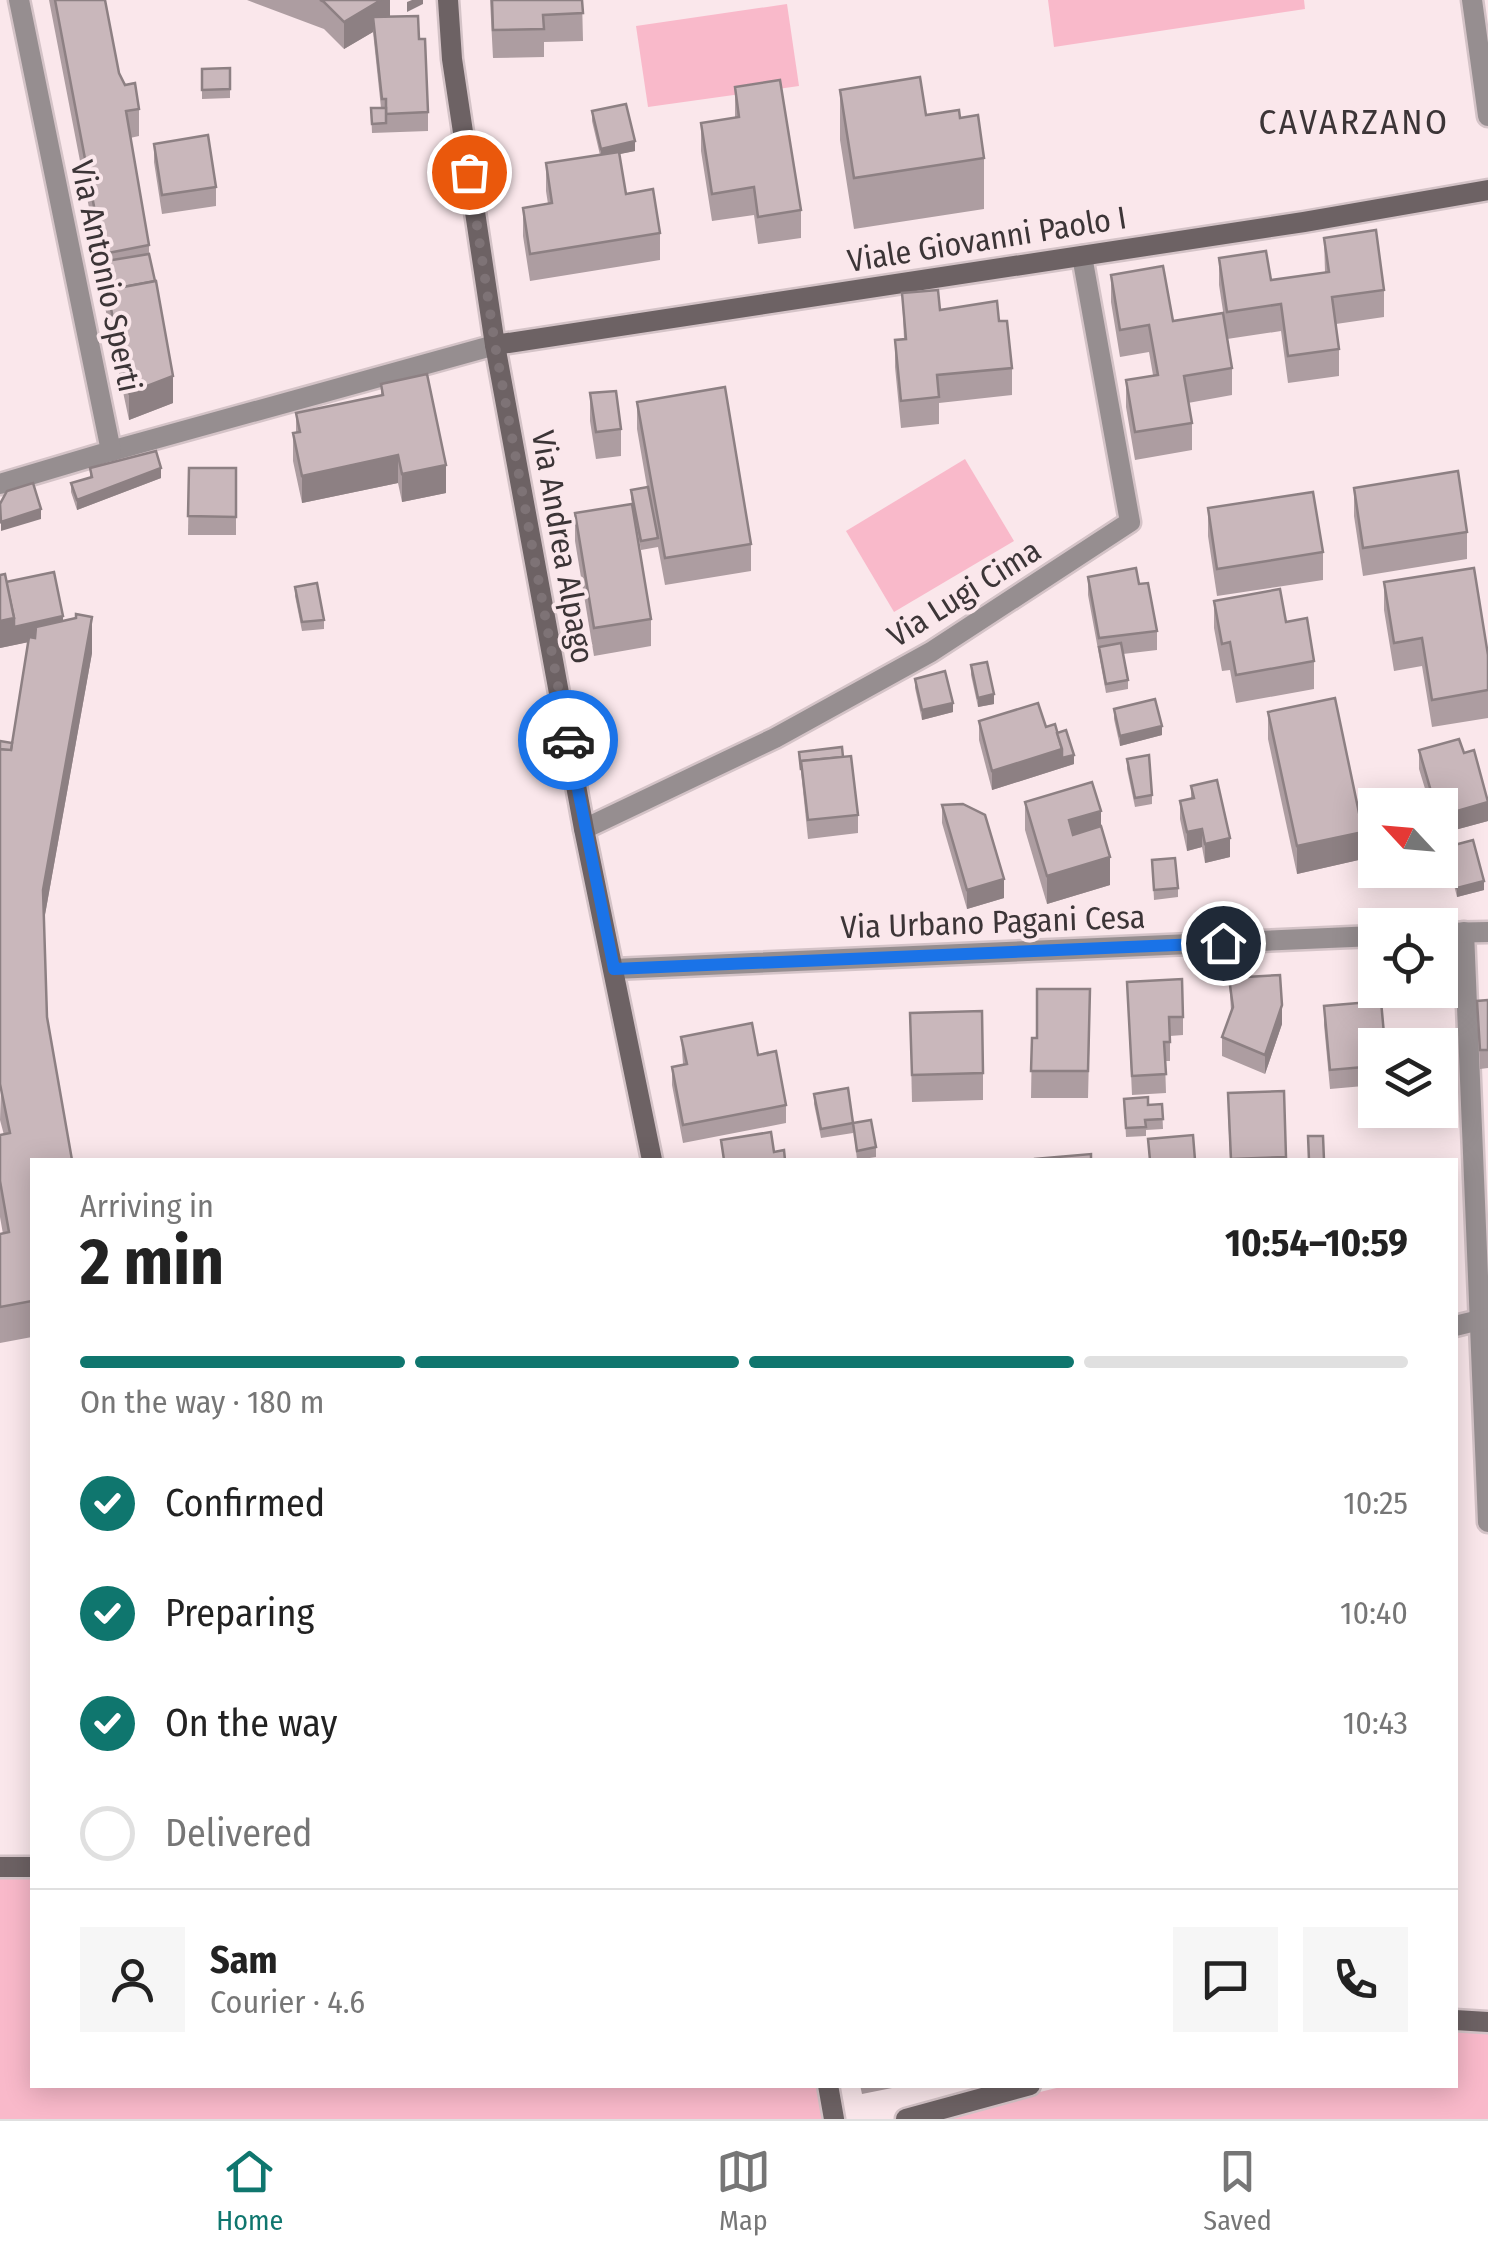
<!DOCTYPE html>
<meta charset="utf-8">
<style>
:root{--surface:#fff;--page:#f6f6f6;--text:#222;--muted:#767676;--line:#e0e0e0;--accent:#0f766e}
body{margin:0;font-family:"Fira Sans Condensed",sans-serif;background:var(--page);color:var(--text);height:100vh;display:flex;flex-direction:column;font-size:38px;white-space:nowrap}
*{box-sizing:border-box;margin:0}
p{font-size:32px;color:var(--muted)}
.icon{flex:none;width:55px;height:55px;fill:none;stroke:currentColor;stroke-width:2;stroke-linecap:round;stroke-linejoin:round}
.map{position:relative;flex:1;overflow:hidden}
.sheet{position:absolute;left:30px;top:1158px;width:1428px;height:930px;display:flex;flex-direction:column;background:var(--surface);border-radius:0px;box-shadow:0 5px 25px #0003}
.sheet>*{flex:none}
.needle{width:65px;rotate:296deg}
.fabs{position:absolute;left:1358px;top:788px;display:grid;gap:20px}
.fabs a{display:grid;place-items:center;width:100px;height:100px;border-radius:0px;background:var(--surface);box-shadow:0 5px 25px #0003;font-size:50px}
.pin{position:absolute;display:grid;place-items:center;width:85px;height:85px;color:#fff;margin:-42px;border:5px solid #fff;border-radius:50%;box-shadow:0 2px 10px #0007}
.courier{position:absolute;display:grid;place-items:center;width:100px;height:100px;margin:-50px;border:8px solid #1a73e8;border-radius:50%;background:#fff;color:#222;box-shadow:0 2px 12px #0007}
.overview em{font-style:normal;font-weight:700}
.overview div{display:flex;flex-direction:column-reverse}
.overview{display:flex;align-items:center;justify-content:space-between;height:170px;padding:0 50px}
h1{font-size:65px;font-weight:700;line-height:75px}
.bar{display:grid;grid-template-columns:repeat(4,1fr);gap:15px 10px;align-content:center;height:120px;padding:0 50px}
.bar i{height:12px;border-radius:8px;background:var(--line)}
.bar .current{background:var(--accent)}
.bar p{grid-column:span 4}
.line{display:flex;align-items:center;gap:25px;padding:0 50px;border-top:2px solid var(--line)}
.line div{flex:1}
.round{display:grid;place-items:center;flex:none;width:105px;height:105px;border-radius:0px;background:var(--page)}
ol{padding:0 50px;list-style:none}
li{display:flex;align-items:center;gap:30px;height:110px}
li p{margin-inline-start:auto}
li .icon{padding:10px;border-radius:50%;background:var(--accent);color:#fff;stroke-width:4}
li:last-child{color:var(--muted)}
li i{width:55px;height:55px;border:5px solid var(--line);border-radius:50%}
.dock{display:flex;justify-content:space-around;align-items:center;height:140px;border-top:2px solid var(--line);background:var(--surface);font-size:28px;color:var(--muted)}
.dock a{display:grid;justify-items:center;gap:5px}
.dock .current{color:var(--accent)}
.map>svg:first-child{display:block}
.green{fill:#f9b9ca}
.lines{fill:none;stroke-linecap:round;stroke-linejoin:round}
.street-casing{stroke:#d4c3c7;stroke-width:25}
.secondary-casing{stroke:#d4c3c7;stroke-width:25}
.street{stroke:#968e90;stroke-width:20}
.secondary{stroke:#6d6264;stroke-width:20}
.wall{fill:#ad9da1}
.shaded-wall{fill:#8d8083}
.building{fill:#c9b7bb;stroke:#8d8083;stroke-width:2.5}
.done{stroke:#7e7376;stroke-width:10;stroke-dasharray:0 18}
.route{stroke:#1a73e8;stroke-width:12}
.labels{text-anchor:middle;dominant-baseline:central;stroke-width:8;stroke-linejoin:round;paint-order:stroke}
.street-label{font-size:32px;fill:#3c3537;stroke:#fae7eb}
.neighbourhood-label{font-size:35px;letter-spacing:2.5px;fill:#3c3537;stroke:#fae7eb}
</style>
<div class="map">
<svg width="1488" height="2119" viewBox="0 0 1488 2119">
<rect width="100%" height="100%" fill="#fae7eb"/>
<g class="green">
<polygon points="1048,0 1304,0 1305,9 1054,47"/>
<polygon points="787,4 799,86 648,107 636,26"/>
<polygon points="965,459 1014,541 894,612 846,531"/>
<polygon points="0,1856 32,1856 32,2085 828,2085 833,2119 0,2119"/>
<polygon points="1455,2030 1488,2032 1488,2119 927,2119 1069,2085 1455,2085"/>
</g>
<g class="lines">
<defs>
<g id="street">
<polyline points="1472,0 1488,116"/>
<polyline points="111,451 495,345"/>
<polyline points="0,484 111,451 19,0"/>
<polyline points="584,829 775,738 931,652 1130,522 1082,256"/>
<polyline points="1464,932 1488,1522"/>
<polyline points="1440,933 1488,932"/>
<polyline points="614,969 1375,936"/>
<polyline points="1455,1326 1488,1318"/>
</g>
<g id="secondary">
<polyline points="448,0 452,59 495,345 584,829 652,1160"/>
<polyline points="495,345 1304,222 1488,190"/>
<polyline points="0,1867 32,1867"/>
<polyline points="1455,2020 1488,2022"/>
<polyline points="828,2085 834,2119"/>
<polyline points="906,2119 1030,2085"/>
</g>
</defs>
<use href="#street" class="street-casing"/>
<use href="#secondary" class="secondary-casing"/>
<use href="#street" class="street"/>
<use href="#secondary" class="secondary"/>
</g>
<g class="wall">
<polygon points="49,0 105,0 119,73 139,109 139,136 130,138 149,245 149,254 173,403 129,420 107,317 100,281 100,265"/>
<polygon points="247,0 390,0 390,17 419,39 428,112 428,131 372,133 371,108 381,108 373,32 344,49 324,29"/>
<polygon points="490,0 582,0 583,41 544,42 544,57 493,58"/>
<polygon points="230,68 230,98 202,99 202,69"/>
<polygon points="735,87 801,210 801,238 758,244 754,215 712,221 701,151 701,123 735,118"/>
<polygon points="840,90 926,115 960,118 984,158 984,209 854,229 840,140"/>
<polygon points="592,111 635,151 619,154 626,194 660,233 660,260 530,281 523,236 523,208 548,204 546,191 546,163 600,155 592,121"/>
<polygon points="154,144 216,187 216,206 162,214 154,162"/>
<polygon points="1324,238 1384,290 1384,317 1336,324 1339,349 1339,376 1288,383 1281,331 1227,339 1232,368 1232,395 1188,403 1192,423 1192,450 1135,460 1126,407 1126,380 1153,375 1149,352 1120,357 1111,302 1111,275 1173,321 1225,324 1219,285 1219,258 1271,280 1325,272"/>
<polygon points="902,293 940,310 999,321 1012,368 1012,395 939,403 939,424 901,428 895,367 895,340 904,339"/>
<polygon points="381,384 446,493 402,502 398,483 302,503 293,461 293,433 296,433 296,413 381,396"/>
<polygon points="590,393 621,429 621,456 596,459 590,421"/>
<polygon points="637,402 751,544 751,571 665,585 658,547 641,550 631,499 631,490 647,487 637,429"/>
<polygon points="90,468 161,478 77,510 71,492 71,483 90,477"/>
<polygon points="189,468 236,468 236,535 188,535"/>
<polygon points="1354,488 1467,532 1467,559 1363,576 1354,516"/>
<polygon points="1208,508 1323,552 1323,580 1217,596 1208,536"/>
<polygon points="575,513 651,619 651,646 594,656 575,541"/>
<polygon points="1088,577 1139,584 1157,631 1157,650 1123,654 1128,680 1128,689 1106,693 1088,595"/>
<polygon points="6,582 63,621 92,653 44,920 32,1160 32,1337 0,1343 0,1234 3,1234 0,1217 0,1135 4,1135 0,1120 12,743 28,642 0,648"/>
<polygon points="1384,582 1488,655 1488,718 1432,727 1422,666 1394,671 1384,610"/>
<polygon points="295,587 324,620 324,629 302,631 295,596"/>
<polygon points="1214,601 1286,622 1314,661 1314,689 1236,703 1230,670 1222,671 1214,628"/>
<polygon points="971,665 994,704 978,707 971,675"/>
<polygon points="915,679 953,712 922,720 915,688"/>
<polygon points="1114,709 1162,735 1120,746 1114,719"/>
<polygon points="1268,712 1363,859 1297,874 1268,739"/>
<polygon points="979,721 1046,727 1057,733 1074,764 992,790 979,740"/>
<polygon points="1419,750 1464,753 1488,800 1488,821 1440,834 1440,805 1430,805 1419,769"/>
<polygon points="799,752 843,757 858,815 858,833 808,839"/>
<polygon points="1127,759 1152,795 1152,804 1135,807 1127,769"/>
<polygon points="1191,786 1230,857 1205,863 1202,847 1187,851 1180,819 1180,801 1191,798"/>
<polygon points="1025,802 1101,826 1110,885 1047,904 1025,830"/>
<polygon points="942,805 1004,898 967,909 942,823"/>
<polygon points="1447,847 1484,890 1457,897 1447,857"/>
<polygon points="1152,860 1178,888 1178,897 1154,900"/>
<polygon points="1229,978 1282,1024 1265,1074 1222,1056 1222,1037 1231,1011"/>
<polygon points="1127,982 1183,1017 1183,1035 1170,1036 1170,1061 1165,1061 1166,1093 1132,1095"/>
<polygon points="1488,1000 1488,1068 1480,1069 1477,1001"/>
<polygon points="1324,1006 1375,1045 1375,1085 1330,1089 1324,1025"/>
<polygon points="910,1013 983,1073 983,1100 912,1102"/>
<polygon points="1090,1016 1088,1098 1031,1098 1032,1038 1037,1038"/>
<polygon points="681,1037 786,1105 786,1123 683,1143 672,1085 672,1067 683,1064"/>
<polygon points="1284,1091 1286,1160 1230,1160 1228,1111"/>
<polygon points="814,1094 853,1123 853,1133 821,1138 814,1104"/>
<polygon points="1124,1099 1148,1105 1162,1104 1163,1129 1146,1130 1146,1136 1126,1137"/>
<polygon points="853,1123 876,1147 876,1157 857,1160"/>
<polygon points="860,2085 907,2085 862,2094"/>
</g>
<g class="shaded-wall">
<polygon points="381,0 390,0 390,22 373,17 373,32 344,49 344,22"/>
<polygon points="412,0 423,0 423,4 407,12 407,2"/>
<polygon points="635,141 635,151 601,158 601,149"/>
<polygon points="173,376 173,403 129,420 129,393"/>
<polygon points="398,455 398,483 302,503 302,476"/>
<polygon points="446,465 446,493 402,502 402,474"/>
<polygon points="161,468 161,478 77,510 77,500"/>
<polygon points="41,509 41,519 1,531 1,522"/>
<polygon points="63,616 63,635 0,648 0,621 14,618"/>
<polygon points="92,617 92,653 43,926 43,890"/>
<polygon points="994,694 994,704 978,707 978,698"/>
<polygon points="953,703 953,712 922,720 922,710"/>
<polygon points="1162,726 1162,735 1120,746 1120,736"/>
<polygon points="1062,749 1074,755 1074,764 992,790 992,771"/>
<polygon points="1488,802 1488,821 1440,834 1440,816"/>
<polygon points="1101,811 1101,838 1069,848 1069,820"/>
<polygon points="1202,829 1202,847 1187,851 1187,832"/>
<polygon points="1363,832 1363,859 1297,874 1297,846"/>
<polygon points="1230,838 1230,857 1205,863 1205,844"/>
<polygon points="1110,857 1110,885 1047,904 1047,876"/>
<polygon points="1004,879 1004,898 967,909 967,890"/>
<polygon points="1484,881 1484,890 1457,897 1457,888"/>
<polygon points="1282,1005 1282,1024 1265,1074 1265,1055"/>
</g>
<g class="building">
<polygon points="55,0 105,0 119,73 125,85 135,83 139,109 126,111 149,245 103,254"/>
<polygon points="320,0 381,0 344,22 324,2"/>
<polygon points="492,0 582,0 583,13 543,15 544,29 493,30"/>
<polygon points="418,16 419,39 425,39 428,112 386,114 386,99 382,99 373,17"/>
<polygon points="230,68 230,89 202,90 202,69"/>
<polygon points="920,77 926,115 959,110 960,118 978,115 984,158 854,178 840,90"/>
<polygon points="780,80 801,210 758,217 754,187 712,194 701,123 739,117 735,87"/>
<polygon points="626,104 635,141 601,149 592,111"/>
<polygon points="371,108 386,108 386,123 372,124"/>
<polygon points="208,135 216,187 162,195 154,144"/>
<polygon points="619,152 626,194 653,189 660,233 530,254 523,208 552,203 546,163"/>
<polygon points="1376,230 1384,290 1332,297 1339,349 1288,356 1281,304 1227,312 1219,258 1266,251 1271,280 1329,272 1324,238"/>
<polygon points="149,254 155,281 107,290 107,299 100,262"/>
<polygon points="1163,266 1173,321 1223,313 1232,368 1184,376 1192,423 1135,432 1126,380 1158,375 1149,325 1120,330 1111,275"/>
<polygon points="156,281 173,376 129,393 107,290"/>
<polygon points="938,290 940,310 997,301 999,321 1007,321 1012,368 937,375 939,397 901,401 895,340 906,339 902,293"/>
<polygon points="427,374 446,465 402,474 398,455 302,476 293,433 300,432 296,413 383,395 381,384"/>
<polygon points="725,387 751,544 665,558 637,402"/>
<polygon points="616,391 621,429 596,432 590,393"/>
<polygon points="156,451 161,468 77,500 71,483 92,477 90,468"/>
<polygon points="189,468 236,468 236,517 188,516"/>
<polygon points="1458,471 1467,532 1363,548 1354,488"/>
<polygon points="33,483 41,509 1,522 0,504 7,491"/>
<polygon points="648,487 658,538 641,541 631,490"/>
<polygon points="1313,492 1323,552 1217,569 1208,508"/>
<polygon points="632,504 651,619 594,628 575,513"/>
<polygon points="1136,568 1139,584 1148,583 1157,631 1099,638 1088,577"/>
<polygon points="1474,568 1488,655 1488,690 1432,700 1422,638 1394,643 1384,582"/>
<polygon points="54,572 63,616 14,627 14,618 6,582"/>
<polygon points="5,574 14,618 0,621 0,575"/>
<polygon points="317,583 324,620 302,622 295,587"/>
<polygon points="1280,589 1286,622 1307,618 1314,661 1236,675 1230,642 1222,644 1214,601"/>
<polygon points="76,614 92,617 43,890 47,1017 72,1160 32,1160 32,1301 0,1307 0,1234 9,1232 0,1181 0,1135 10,1133 0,1084 0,749 11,750 29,637 35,638 36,627 76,618"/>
<polygon points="1121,643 1128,680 1106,684 1099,647"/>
<polygon points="987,662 994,694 978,698 971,665"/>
<polygon points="945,671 953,703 922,710 915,679"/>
<polygon points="1335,698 1363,832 1297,846 1268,712"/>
<polygon points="1155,699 1162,726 1120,736 1114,709"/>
<polygon points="1038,703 1046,727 1055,724 1062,749 992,771 979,721"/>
<polygon points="1066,730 1074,755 1062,758 1062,749 1057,733"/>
<polygon points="1459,739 1464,753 1474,750 1488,802 1440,816 1440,805 1435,805 1419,750"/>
<polygon points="0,741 12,743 11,750 0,749"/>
<polygon points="842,747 843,757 801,761 801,770 799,752"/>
<polygon points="1149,755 1152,795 1135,798 1127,759"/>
<polygon points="851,756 858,815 808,820 801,761"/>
<polygon points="1217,780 1230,838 1205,844 1202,829 1187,832 1180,801 1194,798 1191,786"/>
<polygon points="1092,782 1101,811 1069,820 1073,835 1101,826 1110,857 1047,876 1025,802"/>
<polygon points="963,804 985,815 1004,879 967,890 942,805"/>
<polygon points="1473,840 1484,881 1457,888 1447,847"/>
<polygon points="1175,858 1178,888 1154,890 1152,860"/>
<polygon points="1280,975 1282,1005 1265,1055 1222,1037 1233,1007 1229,978"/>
<polygon points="1182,979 1183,1017 1169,1017 1170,1042 1164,1042 1166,1074 1132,1076 1127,982"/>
<polygon points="1037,989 1090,989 1088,1071 1031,1071 1032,1038 1037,1038"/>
<polygon points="1488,1000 1488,1050 1480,1050 1477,1001"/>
<polygon points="1381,1001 1385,1045 1375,1045 1375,1066 1330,1070 1324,1006"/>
<polygon points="982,1011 983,1073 912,1075 910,1013"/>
<polygon points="752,1023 758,1055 776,1051 786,1105 683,1125 672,1067 687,1064 681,1037"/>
<polygon points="848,1088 853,1123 821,1129 814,1094"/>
<polygon points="1284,1091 1286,1157 1231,1159 1228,1093"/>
<polygon points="1148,1097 1148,1105 1162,1104 1163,1119 1145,1120 1146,1127 1126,1128 1124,1099"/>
<polygon points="871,1120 876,1147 857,1151 853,1123"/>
<polygon points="771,1132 774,1152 784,1150 785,1160 724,1160 721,1140"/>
<polygon points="1193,1135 1195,1160 1150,1160 1148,1139"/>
<polygon points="1308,1136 1323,1136 1324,1160 1309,1160"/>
<polygon points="1091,1154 1091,1160 1035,1160 1035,1159"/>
</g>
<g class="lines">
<polyline class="done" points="469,172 495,345 568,740"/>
<polyline class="route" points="568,740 614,969 1223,943"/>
</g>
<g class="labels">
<g class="street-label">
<text transform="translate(987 239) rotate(-9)">Viale Giovanni Paolo I</text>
<text transform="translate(106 276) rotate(78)">Via Antonio Sperti</text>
<text transform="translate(563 547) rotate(80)">Via Andrea Alpago</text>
<text transform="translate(964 593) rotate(-32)">Via Lugi Cima</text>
<text transform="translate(993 922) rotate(-2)">Via Urbano Pagani Cesa</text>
</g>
<g class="neighbourhood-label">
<text x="1354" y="122">CAVARZANO</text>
</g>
</g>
</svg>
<div class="fabs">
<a><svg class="needle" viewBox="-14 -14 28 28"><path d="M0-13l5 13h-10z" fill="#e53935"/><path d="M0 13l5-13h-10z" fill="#767676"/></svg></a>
<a><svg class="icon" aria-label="locate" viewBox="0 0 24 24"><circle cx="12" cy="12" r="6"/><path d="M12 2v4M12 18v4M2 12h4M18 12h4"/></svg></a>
<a><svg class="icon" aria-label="layers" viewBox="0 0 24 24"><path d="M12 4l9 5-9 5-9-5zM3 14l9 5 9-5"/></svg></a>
</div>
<div class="pin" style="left:469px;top:172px;background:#ea580c"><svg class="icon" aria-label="bag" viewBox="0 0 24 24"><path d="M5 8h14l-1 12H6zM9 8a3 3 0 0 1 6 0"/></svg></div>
<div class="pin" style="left:1223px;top:943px;background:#1f2937"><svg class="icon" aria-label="home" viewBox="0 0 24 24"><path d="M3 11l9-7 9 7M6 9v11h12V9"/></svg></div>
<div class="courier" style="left:568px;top:740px"><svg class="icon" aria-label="car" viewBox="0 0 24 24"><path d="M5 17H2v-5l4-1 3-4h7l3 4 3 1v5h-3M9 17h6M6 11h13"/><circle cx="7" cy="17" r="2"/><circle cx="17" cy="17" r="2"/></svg></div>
<section class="sheet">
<div class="overview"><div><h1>2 min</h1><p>Arriving in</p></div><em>10:54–10:59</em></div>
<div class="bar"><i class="current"></i><i class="current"></i><i class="current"></i><i></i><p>On the way · 180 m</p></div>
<ol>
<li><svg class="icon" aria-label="check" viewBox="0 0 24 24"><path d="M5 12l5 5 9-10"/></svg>Confirmed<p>10:25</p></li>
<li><svg class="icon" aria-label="check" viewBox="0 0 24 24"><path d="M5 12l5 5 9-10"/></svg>Preparing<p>10:40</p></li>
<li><svg class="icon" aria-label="check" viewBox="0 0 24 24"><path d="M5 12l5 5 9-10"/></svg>On the way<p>10:43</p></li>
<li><i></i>Delivered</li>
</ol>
<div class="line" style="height:180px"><a class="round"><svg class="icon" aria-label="person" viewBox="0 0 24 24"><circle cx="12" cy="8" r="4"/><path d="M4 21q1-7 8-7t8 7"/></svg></a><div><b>Sam</b><p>Courier · 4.6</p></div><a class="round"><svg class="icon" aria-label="chat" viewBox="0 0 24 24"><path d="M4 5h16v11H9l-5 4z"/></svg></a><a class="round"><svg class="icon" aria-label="phone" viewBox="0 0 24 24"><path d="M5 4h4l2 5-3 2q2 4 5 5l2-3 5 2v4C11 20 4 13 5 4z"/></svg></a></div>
</section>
</div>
<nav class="dock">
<a class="current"><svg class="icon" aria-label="home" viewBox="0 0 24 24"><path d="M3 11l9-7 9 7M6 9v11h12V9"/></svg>Home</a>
<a><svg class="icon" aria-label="map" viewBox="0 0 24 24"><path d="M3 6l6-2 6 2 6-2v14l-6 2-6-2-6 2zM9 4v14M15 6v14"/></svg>Map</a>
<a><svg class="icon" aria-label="saved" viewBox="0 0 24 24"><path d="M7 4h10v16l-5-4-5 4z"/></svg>Saved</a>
</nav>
